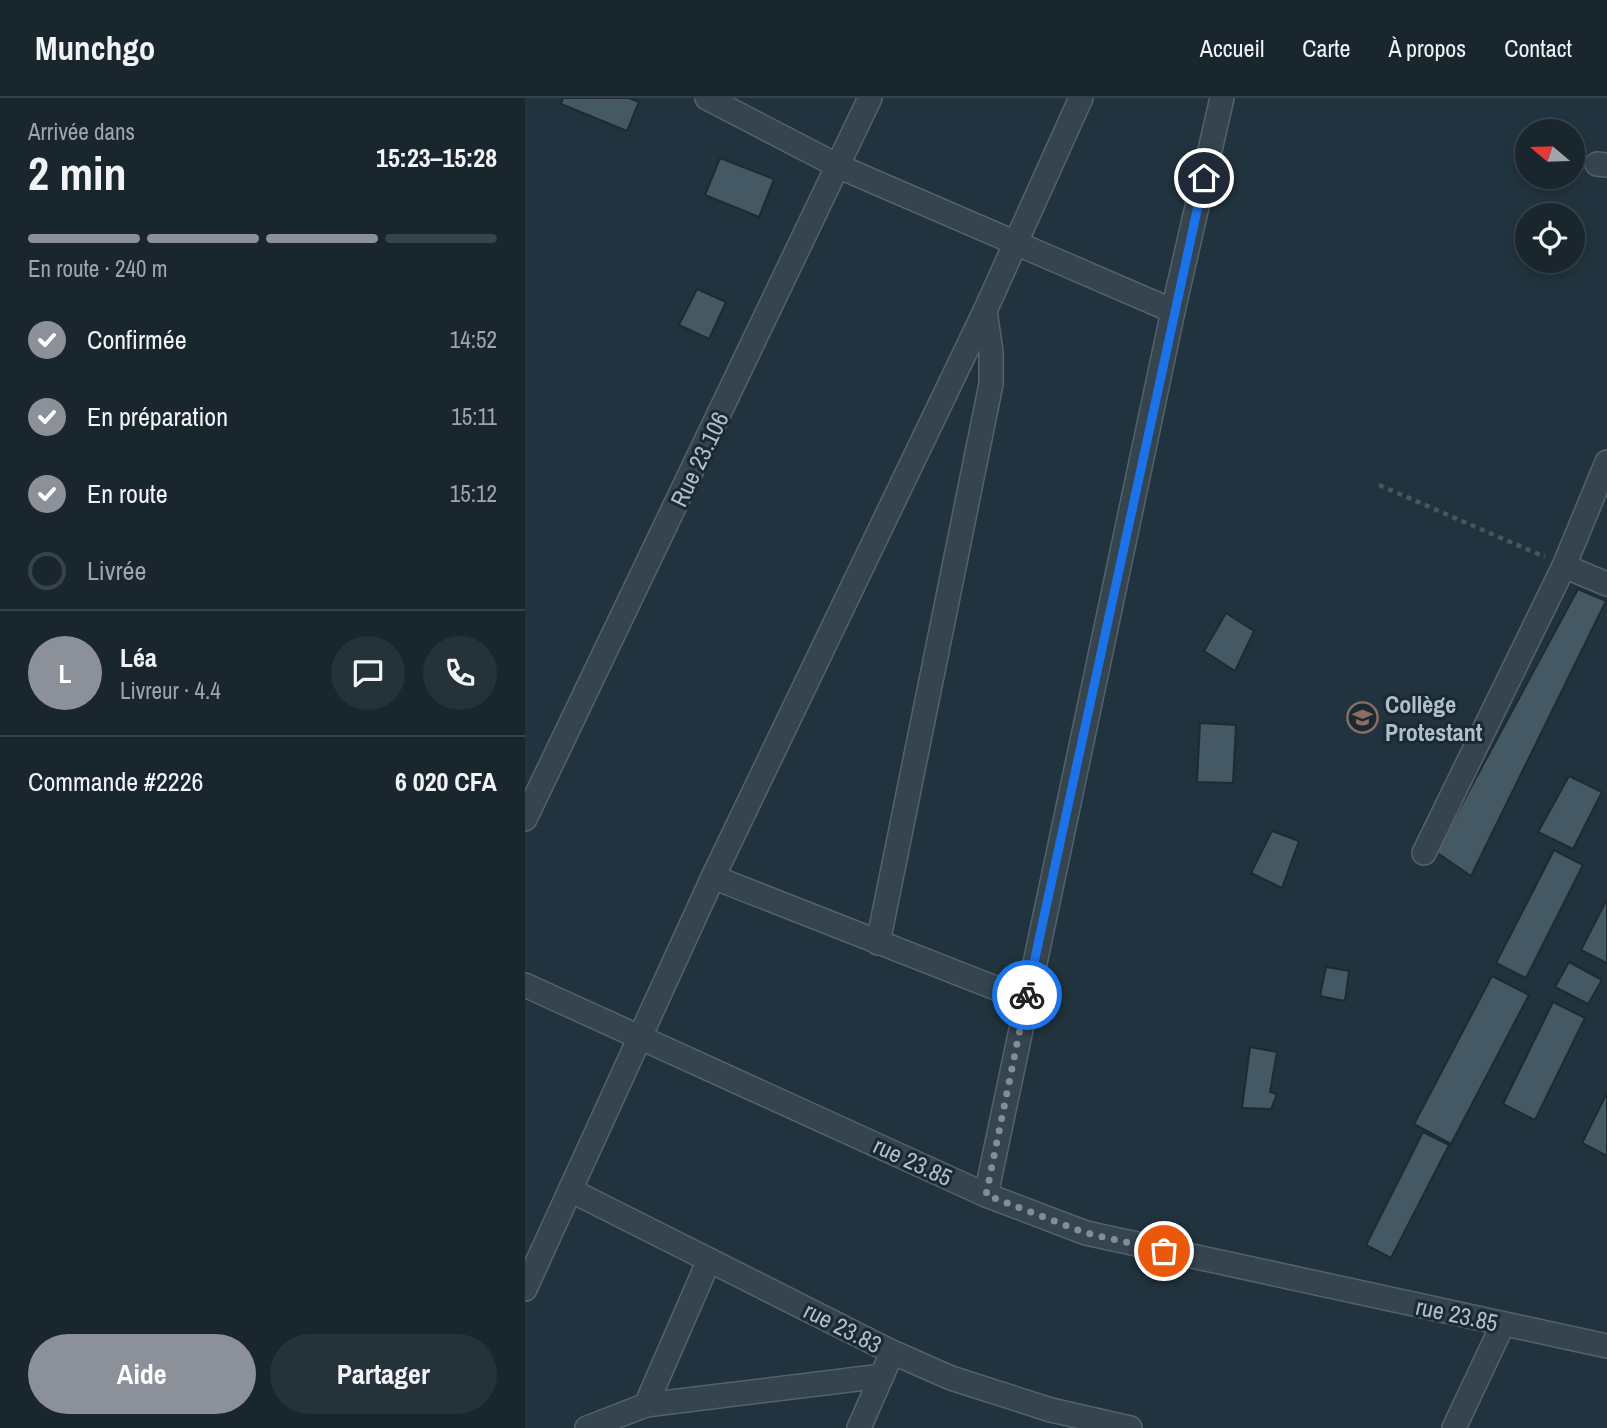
<!DOCTYPE html>
<html lang="fr">
<meta charset="utf-8">
<style>
:root{--surface:#19262e;--page:#26323a;--text:#f1f3f6;--muted:#9fa5aa;--line:#37434a;--accent:#8c9099}
body{margin:0;font-family:"Archivo Narrow",sans-serif;background:var(--page);color:var(--text);height:100vh;display:flex;flex-direction:column;font-size:26px;white-space:nowrap}
*{box-sizing:border-box;margin:0}
p{font-size:23px;color:var(--muted)}
.icon{flex:none;width:38px;height:38px;fill:none;stroke:currentColor;stroke-width:2;stroke-linecap:round;stroke-linejoin:round}
.map{position:relative;flex:1;overflow:hidden}
.details{display:flex;flex-direction:column;background:var(--surface);width:525px}
.details>*{flex:none}
.needle{width:46px;rotate:289deg}
.tools{position:absolute;left:990px;top:21px;display:grid;gap:14px}
.tools a{display:grid;place-items:center;width:70px;height:70px;border-radius:50%;background:var(--surface);box-shadow:0 4px 10px #0003,0 0 0 2px var(--line);font-size:35px}
.pin{position:absolute;display:grid;place-items:center;width:60px;height:60px;color:#fff;margin:-30px;border:4px solid #fff;border-radius:50%;box-shadow:0 2px 7px #0007}
.courier{position:absolute;display:grid;place-items:center;width:70px;height:70px;margin:-35px;border:5px solid #1a73e8;border-radius:50%;background:#fff;color:#222;box-shadow:0 2px 9px #0007}
.overview em{font-style:normal;font-weight:700}
.overview div{display:flex;flex-direction:column-reverse}
.overview{display:flex;align-items:center;justify-content:space-between;height:119px;padding:0 28px}
h1{font-size:46px;font-weight:700;line-height:52px}
.bar{display:grid;grid-template-columns:repeat(4,1fr);gap:10px 7px;align-content:center;height:84px;padding:0 28px}
.bar i{height:9px;border-radius:5px;background:var(--line)}
.bar .selected{background:var(--accent)}
.bar p{grid-column:span 4}
.line{display:flex;align-items:center;gap:18px;padding:0 28px;border-top:2px solid var(--line)}
.line div{flex:1}
.round{display:grid;place-items:center;flex:none;width:74px;height:74px;border-radius:37px;background:var(--page)}
ol{padding:0 28px;list-style:none}
li{display:flex;align-items:center;gap:21px;height:77px}
li p{margin-inline-start:auto}
li .icon{padding:7px;border-radius:50%;background:var(--accent);color:#fff;stroke-width:4}
li:last-child{color:var(--muted)}
li i{width:38px;height:38px;border:4px solid var(--line);border-radius:50%}
.action{display:flex;gap:14px;margin-top:auto;padding:14px 28px}
.action a{flex:1;height:80px;border-radius:42px;background:var(--accent);color:#fff;font-size:28px;font-weight:700;line-height:80px;text-align:center}
.action a+a{background:var(--page);color:var(--text)}
header{display:flex;align-items:center;gap:42px;box-sizing:border-box;height:98px;padding:0 35px;background:var(--surface);border-bottom:2px solid var(--line)}
header strong{font-size:33px}
nav{display:flex;gap:38px;margin-inline-start:auto;font-size:24px}
main{display:flex;flex:1;min-height:0}
.map>svg:first-child{display:block}
.building{fill:#455964;stroke:#1d2b34;stroke-width:2}
.lines{fill:none;stroke-linecap:round;stroke-linejoin:round}
.street-casing{stroke:#54626c;stroke-width:26}
.path{stroke:#415b59;stroke-width:4.5;stroke-dasharray:5 5;stroke-linecap:butt}
.street{stroke:#35444e;stroke-width:23}
.done{stroke:#7f8e98;stroke-width:7;stroke-dasharray:0 12.6}
.route{stroke:#1a73e8;stroke-width:9}
.labels{text-anchor:middle;dominant-baseline:central;stroke-width:6;stroke-linejoin:round;paint-order:stroke}
.street-label{font-size:24px;fill:#b1bfc9;stroke:#1b2932}
.poi-label{font-size:24px;font-weight:bold;fill:#b1bfc9;stroke:#1b2932;text-anchor:start}
</style>
<header>
<strong>Munchgo</strong>
<nav><a>Accueil</a><a>Carte</a><a>À propos</a><a>Contact</a></nav>
</header>
<main>
<section class="details">
<div class="overview"><div><h1>2 min</h1><p>Arrivée dans</p></div><em>15:23–15:28</em></div>
<div class="bar"><i class="selected"></i><i class="selected"></i><i class="selected"></i><i></i><p>En route · 240 m</p></div>
<ol>
<li><svg class="icon" aria-label="check" viewBox="0 0 24 24"><path d="M5 12l5 5 9-10"/></svg>Confirmée<p>14:52</p></li>
<li><svg class="icon" aria-label="check" viewBox="0 0 24 24"><path d="M5 12l5 5 9-10"/></svg>En préparation<p>15:11</p></li>
<li><svg class="icon" aria-label="check" viewBox="0 0 24 24"><path d="M5 12l5 5 9-10"/></svg>En route<p>15:12</p></li>
<li><i></i>Livrée</li>
</ol>
<div class="line" style="height:126px"><b class="round" style="background:var(--accent);color:#fff">L</b><div><b>Léa</b><p>Livreur · 4.4</p></div><a class="round"><svg class="icon" aria-label="chat" viewBox="0 0 24 24"><path d="M4 5h16v11H9l-5 4z"/></svg></a><a class="round"><svg class="icon" aria-label="phone" viewBox="0 0 24 24"><path d="M5 4h4l2 5-3 2q2 4 5 5l2-3 5 2v4C11 20 4 13 5 4z"/></svg></a></div>
<div class="line" style="height:91px"><div>Commande #2226</div><b>6 020 CFA</b></div>
<div class="action"><a>Aide</a><a>Partager</a></div>
</section>
<div class="map">
<svg width="1082" height="1330" viewBox="0 0 1082 1330">
<rect width="100%" height="100%" fill="#21333e"/>
<g class="building">
<polygon points="38,0 104,0 114,4 102,33 36,6"/>
<polygon points="195,60 249,81 234,119 180,97"/>
<polygon points="172,191 201,204 184,241 154,227"/>
<polygon points="1053,491 1081,503 946,778 911,754"/>
<polygon points="701,515 729,533 710,573 679,553"/>
<polygon points="675,625 711,627 708,685 672,684"/>
<polygon points="1044,678 1077,694 1048,751 1013,734"/>
<polygon points="747,733 774,743 757,790 726,775"/>
<polygon points="1029,752 1058,767 1001,880 971,865"/>
<polygon points="1082,801 1082,865 1056,852"/>
<polygon points="1044,864 1077,882 1063,906 1030,889"/>
<polygon points="801,869 824,873 820,903 795,898"/>
<polygon points="967,878 1004,897 926,1046 889,1026"/>
<polygon points="1028,904 1060,920 1010,1022 978,1006"/>
<polygon points="725,949 752,954 745,994 752,996 746,1011 717,1010"/>
<polygon points="1082,995 1082,1058 1057,1045"/>
<polygon points="898,1034 924,1047 866,1160 841,1147"/>
</g>
<g class="lines">
<defs>
<g id="street">
<polyline points="182,0 315,69 648,213"/>
<polyline points="1072,66 1082,67"/>
<polyline points="1039,468 1082,486"/>
<polyline points="0,721 345,0"/>
<polyline points="899,755 1039,468 1082,364"/>
<polyline points="188,779 501,902"/>
<polyline points="353,845 466,286 466,254 460,213"/>
<polyline points="0,887 461,1097 561,1135 1082,1248"/>
<polyline points="45,1092 367,1254 426,1280 526,1312 605,1330"/>
<polyline points="461,1097 648,213 697,0"/>
<polyline points="0,1191 188,779 460,213 556,0"/>
<polyline points="121,1307 184,1162"/>
<polyline points="62,1330 121,1307 357,1278"/>
<polyline points="334,1330 362,1266"/>
<polyline points="929,1330 978,1226"/>
</g>
</defs>
<use href="#street" class="street-casing"/>
<polyline class="path" points="854,387 1020,459"/>
<use href="#street" class="street"/>
</g>
<g class="lines">
<polyline class="done" points="502,897 461,1097 561,1135 639,1153"/>
<polyline class="route" points="502,897 679,80"/>
</g>
<defs>
<symbol id="school-ring" viewBox="-11 -11 22 22"><circle r="9.5" fill="#1b2932" stroke="#8d6e63" stroke-width="1.5"/><path d="M0-5L7-2L0 1L-7-2ZM-4 1L0 2.5L4 1V4Q0 6-4 4Z" fill="#8d6e63"/></symbol>
</defs>
<g fill-rule="evenodd">
<use href="#school-ring" x="820" y="602" width="35" height="35"/>
</g>
<g class="labels">
<g class="street-label">
<text transform="translate(174 361) rotate(-64)">Rue 23.106</text>
<text transform="translate(388 1063) rotate(25)">rue 23.85</text>
<text transform="translate(932 1216) rotate(12)">rue 23.85</text>
<text transform="translate(318 1229) rotate(27)">rue 23.83</text>
</g>
<g class="poi-label">
<text x="860" y="606">Collège<tspan x="860" dy="28">Protestant</tspan></text>
</g>
</g>
</svg>
<div class="tools">
<a><svg class="needle" viewBox="-14 -14 28 28"><path d="M0-13l5 13h-10z" fill="#e53935"/><path d="M0 13l5-13h-10z" fill="#9fa5aa"/></svg></a>
<a><svg class="icon" aria-label="locate" viewBox="0 0 24 24"><circle cx="12" cy="12" r="6"/><path d="M12 2v4M12 18v4M2 12h4M18 12h4"/></svg></a>
</div>
<div class="pin" style="left:639px;top:1153px;background:#ea580c"><svg class="icon" aria-label="bag" viewBox="0 0 24 24"><path d="M5 8h14l-1 12H6zM9 8a3 3 0 0 1 6 0"/></svg></div>
<div class="pin" style="left:679px;top:80px;background:#1f2937"><svg class="icon" aria-label="home" viewBox="0 0 24 24"><path d="M3 11l9-7 9 7M6 9v11h12V9"/></svg></div>
<div class="courier" style="left:502px;top:897px"><svg class="icon" aria-label="bike" viewBox="0 0 24 24"><circle cx="6" cy="16" r="4"/><circle cx="18" cy="16" r="4"/><path d="M6 16l4-8h5l3 8M10 8l3 8H6M13 5h3"/></svg></div>
</div>
</main>
